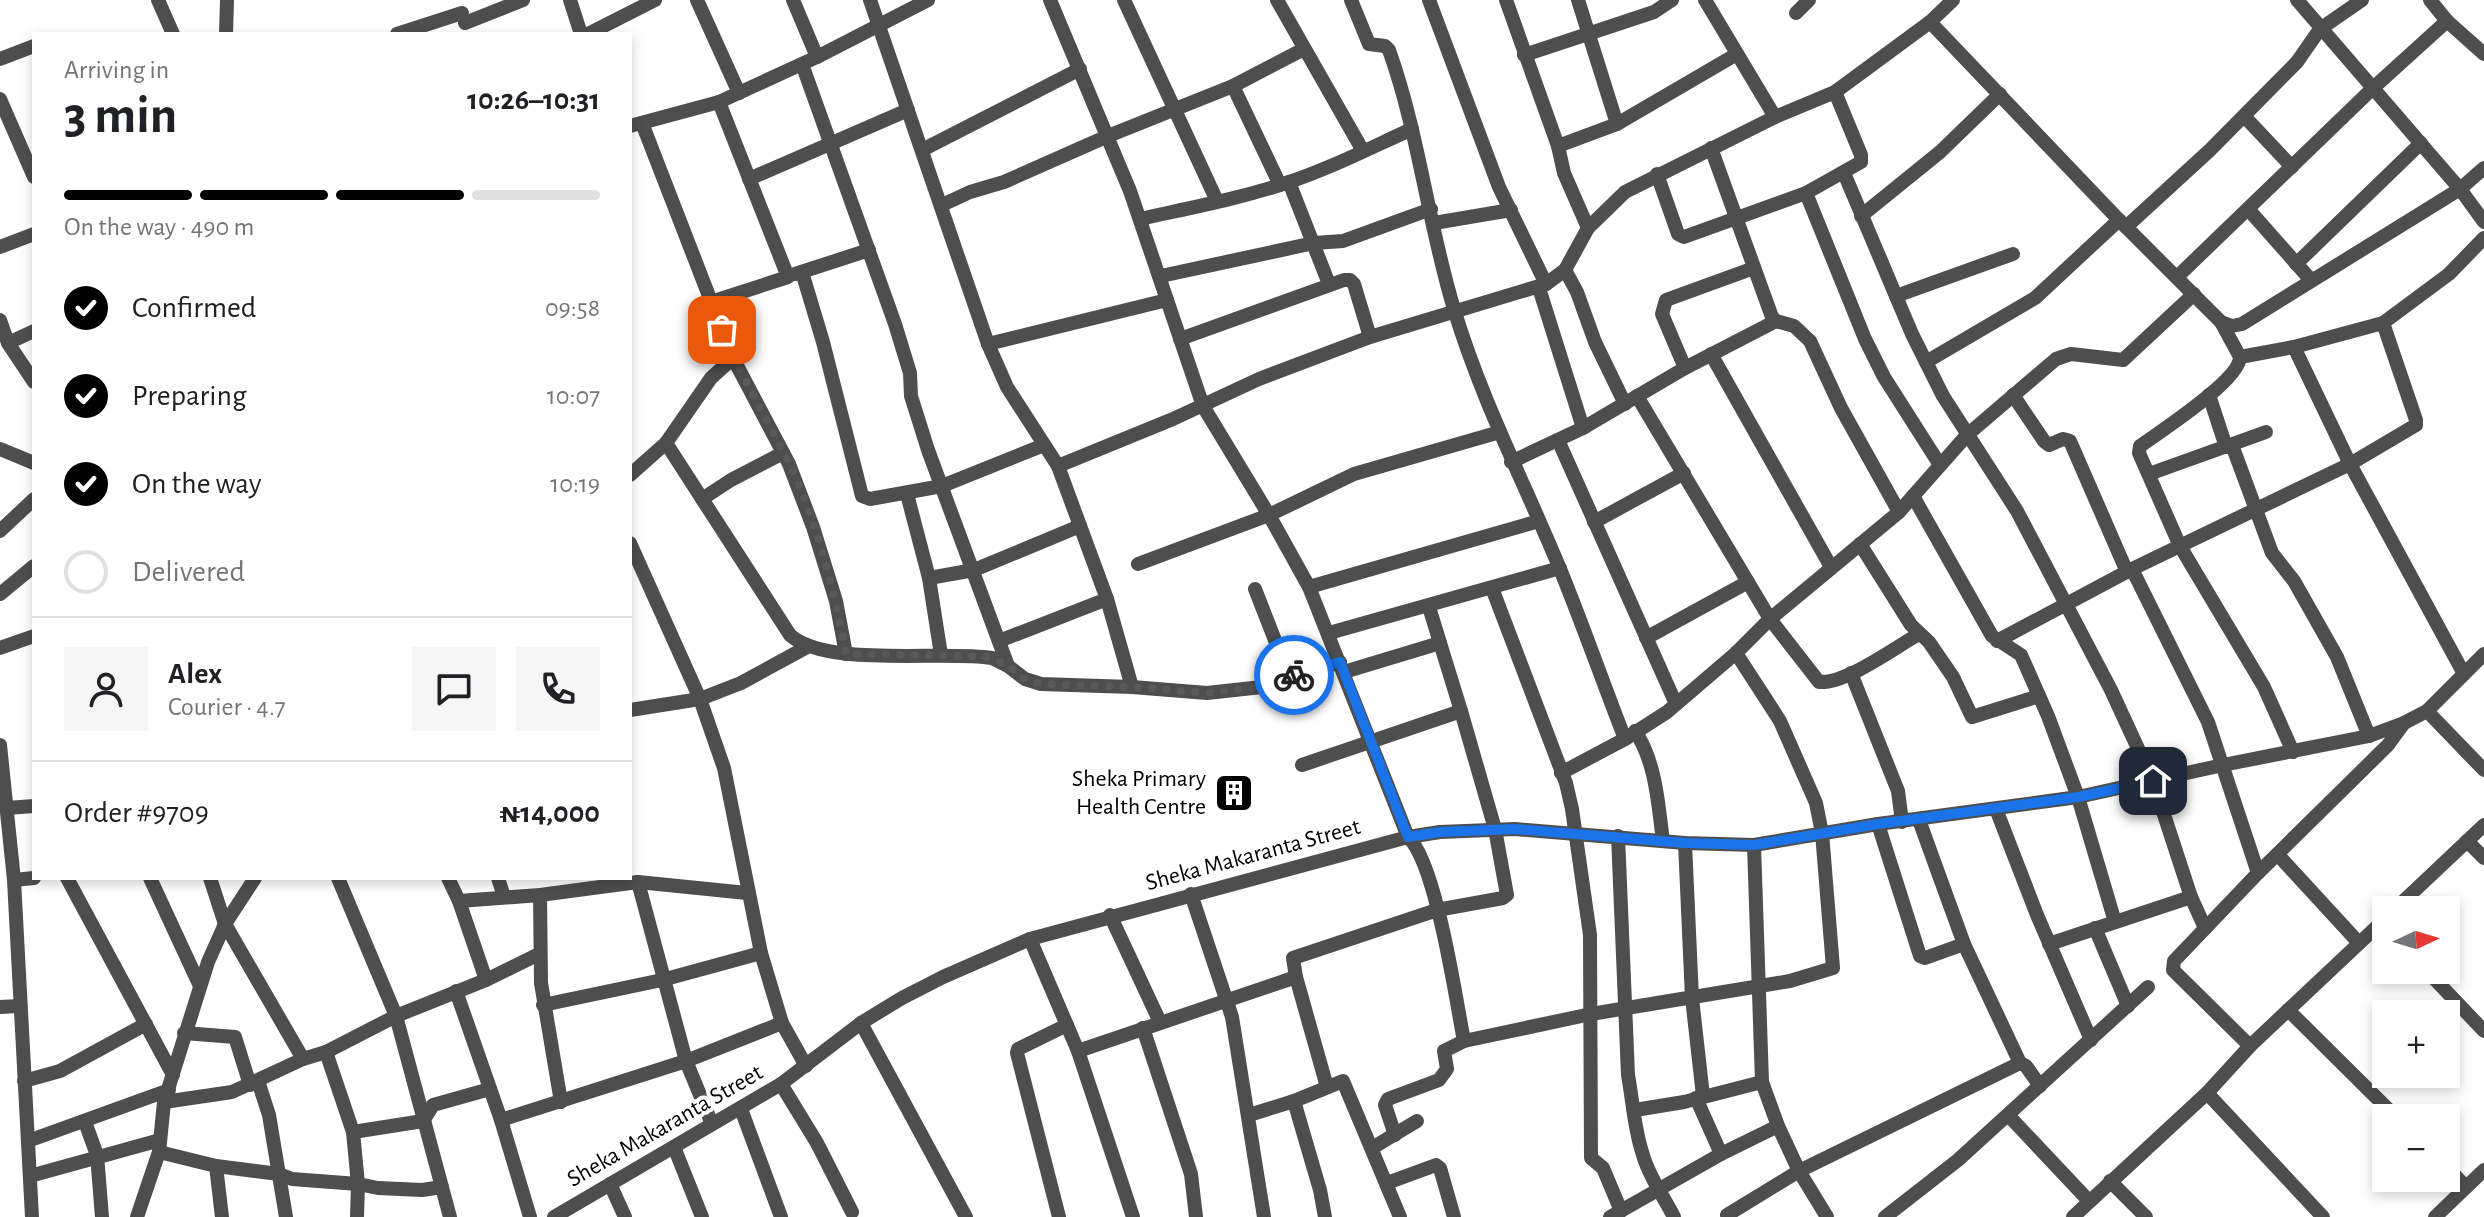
<!DOCTYPE html>
<meta charset="utf-8">
<style>
:root{--surface:#fff;--page:#f6f6f6;--text:#202124;--muted:#757577;--line:#e0e0e0;--accent:#000}
body{margin:0;font-family:"Alegreya Sans",sans-serif;background:var(--page);color:var(--text);height:100vh;display:flex;flex-direction:column;font-size:30px;white-space:nowrap}
*{box-sizing:border-box;margin:0}
p{font-size:26px;color:var(--muted)}
.icon{flex:none;width:44px;height:44px;fill:none;stroke:currentColor;stroke-width:2;stroke-linecap:round;stroke-linejoin:round}
.map{position:relative;flex:1;overflow:hidden}
.panel{position:absolute;left:32px;top:32px;width:600px;height:848px;display:flex;flex-direction:column;background:var(--surface);border-radius:0px;box-shadow:0 4px 12px #0003}
.panel>*{flex:none}
.needle{width:52px;rotate:86deg}
.controls{position:absolute;left:2372px;top:896px;display:grid;gap:16px}
.controls a{display:grid;place-items:center;width:88px;height:88px;border-radius:0px;background:var(--surface);box-shadow:0 4px 12px #0003;font-size:40px}
.pin{position:absolute;display:grid;place-items:center;width:68px;height:68px;color:#fff;margin:-34px;border-radius:16px;box-shadow:0 4px 12px #0006}
.courier{position:absolute;display:grid;place-items:center;width:80px;height:80px;margin:-40px;border:6px solid #1a73e8;border-radius:50%;background:#fff;color:#222;box-shadow:0 2px 10px #0007}
.headline em{font-style:normal;font-weight:600}
.headline div{display:flex;flex-direction:column-reverse}
.headline{display:flex;align-items:center;justify-content:space-between;height:136px;padding:0 32px}
h1{font-size:52px;font-weight:600;line-height:60px}
.bar{display:grid;grid-template-columns:repeat(4,1fr);gap:12px 8px;align-content:center;height:96px;padding:0 32px}
.bar i{height:10px;border-radius:6px;background:var(--line)}
.bar .active{background:var(--accent)}
.bar p{grid-column:span 4}
.line{display:flex;align-items:center;gap:20px;padding:0 32px;border-top:2px solid var(--line)}
.line div{flex:1}
.round{display:grid;place-items:center;flex:none;width:84px;height:84px;border-radius:0px;background:var(--page)}
ol{padding:0 32px;list-style:none}
li{display:flex;align-items:center;gap:24px;height:88px}
li p{margin-inline-start:auto}
li .icon{padding:8px;border-radius:50%;background:var(--accent);color:#fff;stroke-width:4}
li:last-child{color:var(--muted)}
li i{width:44px;height:44px;border:4px solid var(--line);border-radius:50%}
.map>svg:first-child{display:block}
.lines{fill:none;stroke-linecap:round;stroke-linejoin:round}
.minor{stroke:#4e4e4e;stroke-width:14}
.done{stroke:#595959;stroke-width:8;stroke-dasharray:0 14.4}
.route{stroke:#1a73e8;stroke-width:10}
.labels{text-anchor:middle;dominant-baseline:central;stroke-width:8;stroke-linejoin:round;paint-order:stroke}
.poi-label{font-size:24px;fill:#000;stroke:#fff;text-anchor:end}
.street-label{font-size:24px;fill:#000;stroke:#fff}
</style>
<div class="map">
<svg width="2484" height="1217" viewBox="0 0 2484 1217">
<rect width="100%" height="100%" fill="#fff"/>
<g class="lines">
<g class="minor">
<polyline points="158,0 173,34"/>
<polyline points="570,0 581,34"/>
<polyline points="697,0 739,93"/>
<polyline points="793,0 817,57"/>
<polyline points="870,0 988,344 1007,387 1058,466 1107,599 1132,687"/>
<polyline points="1050,0 1130,191 1203,406 1269,515 1138,564"/>
<polyline points="1124,0 1217,201"/>
<polyline points="1277,0 1363,151"/>
<path d="M1351 0 1369 44 1385 46 1389 50C1419 134 1428 224 1454 309 1481 399 1524 482 1560 569 1583 625 1603 683 1625 739"/>
<polyline points="1429,0 1499,187 1546,284"/>
<polyline points="1506,0 1558,146 1564,173 1588,228"/>
<polyline points="1578,0 1617,124"/>
<polyline points="1705,0 1775,117"/>
<polyline points="2297,0 2460,189 2484,222"/>
<polyline points="2430,0 2447,21 2484,54"/>
<polyline points="1796,13 1809,0"/>
<polyline points="1930,22 2119,220 2221,322 2232,326 2242,324 2460,189 2484,168"/>
<polyline points="465,23 523,0"/>
<polyline points="226,34 227,0"/>
<polyline points="397,34 462,13"/>
<polyline points="588,34 655,0"/>
<polyline points="1524,55 1654,12 1672,0"/>
<polyline points="0,59 34,46"/>
<polyline points="802,64 895,324 910,373 911,396 928,450 1008,666"/>
<polyline points="1233,86 1280,185"/>
<polyline points="0,99 34,177"/>
<polyline points="2244,116 2292,167"/>
<polyline points="642,123 733,358 789,464 813,527 836,601 846,654"/>
<polyline points="630,126 719,102 817,57 928,0"/>
<polyline points="1558,146 1617,124 1737,54"/>
<polyline points="1711,148 1772,317 1776,321 1794,326 1810,341 1841,408 1899,512"/>
<polyline points="922,150 1080,69"/>
<polyline points="1844,173 1912,334 1943,396 2017,511 2111,690 2153,781 2191,897 2205,928"/>
<polyline points="1657,174 1678,234 1684,237 1806,193 1861,162 1861,155 1835,92"/>
<polyline points="749,179 908,110"/>
<polyline points="1289,182 1329,284"/>
<polyline points="1806,193 1865,339 1884,377 1940,465"/>
<polyline points="942,205 970,192 1004,182 1108,136 1233,86 1304,49"/>
<polyline points="2248,209 2310,279"/>
<polyline points="1861,216 1940,152 2000,94"/>
<path d="M1140 219C1189 208 1238 199 1286 183 1329 169 1370 148 1412 129"/>
<polyline points="1434,223 1511,210"/>
<polyline points="2126,227 2210,150 2297,62 2320,29 2362,0"/>
<polyline points="0,247 34,234"/>
<polyline points="2296,264 2421,143"/>
<polyline points="1565,270 1577,292 1595,342 1625,404"/>
<polyline points="802,272 823,342 862,496 870,499 942,486 1044,445"/>
<polyline points="795,274 869,250"/>
<polyline points="1161,276 1314,243 1343,241 1431,209"/>
<polyline points="2177,277 2372,89 2447,21"/>
<polyline points="1539,288 1583,428"/>
<polyline points="1896,296 2013,254"/>
<polyline points="711,302 788,277 719,102"/>
<polyline points="0,320 8,343 34,382"/>
<path d="M2221 322 2240 357C2240 380 2161 431 2140 446L2139 453 2180 546 2264 687 2293 752"/>
<polyline points="1180,339 1344,280 1350,280 1354,284 1370,337"/>
<polyline points="8,343 34,331"/>
<polyline points="988,344 1167,300"/>
<polyline points="2294,347 2350,464 2464,674"/>
<polyline points="1711,354 1831,567"/>
<polyline points="2240,357 2294,347 2383,323 2449,274 2484,238"/>
<polyline points="1926,362 2035,298 2119,220"/>
<polyline points="1685,368 1662,314 1666,300 1754,268"/>
<polyline points="2013,395 2044,441 2049,445 2063,439 2070,441 2127,572"/>
<polyline points="2209,395 2226,447"/>
<path d="M1637 396 1770 619 1819 682C1846 684 1894 648 1919 634"/>
<polyline points="1558,440 1676,704"/>
<path d="M666 443 790 635C827 668 941 650 992 658L1008 666 1025 679 1041 684 1132 687 1207 693 1262 687 1340 662"/>
<polyline points="2232,445 2272,553 2294,581 2337,657 2369,736"/>
<polyline points="0,449 34,463"/>
<polyline points="1511,462 1583,428 1685,368 1776,321"/>
<polyline points="1058,466 1173,419 1259,379 1370,337 1546,284 1565,270 1588,228 1625,192 1775,117 1835,92 1930,22 1953,0"/>
<polyline points="2149,474 2266,432"/>
<polyline points="630,475 666,443 711,378 733,358"/>
<polyline points="907,494 929,578 941,655"/>
<polyline points="1913,496 1992,636 2021,655 2048,716 2078,797 2115,922"/>
<polyline points="702,499 731,480 783,453"/>
<polyline points="1594,522 1684,473"/>
<polyline points="0,531 34,499"/>
<polyline points="630,543 700,699 724,768 761,953 782,1023 806,1066"/>
<polyline points="1860,544 1911,625 1929,642 1953,677 1972,717 2039,696"/>
<polyline points="2132,569 2208,722 2258,873"/>
<polyline points="929,578 974,570 1080,526"/>
<polyline points="1309,587 1539,521"/>
<polyline points="1492,588 1566,783 1572,809 1590,935 1591,1158 1603,1168 1621,1211"/>
<polyline points="1255,589 1289,676"/>
<polyline points="0,594 34,566"/>
<polyline points="1329,633 1560,568"/>
<polyline points="1646,638 1748,582"/>
<polyline points="999,641 1107,599"/>
<polyline points="1997,641 2132,569 2350,464 2416,425 2416,420 2383,323"/>
<polyline points="0,648 34,636"/>
<polyline points="1344,672 1440,643"/>
<polyline points="1851,673 1898,791 1902,822"/>
<polyline points="630,710 700,699 741,683 807,647"/>
<polyline points="2427,711 2484,770"/>
<path d="M1635 731C1656 762 1658 804 1663 841"/>
<polyline points="0,745 14,880 32,1217"/>
<polyline points="1302,765 1461,711 1429,607"/>
<polyline points="1561,773 1625,739 1667,712 1736,653 1770,619 1899,512 1967,435 2056,359 2071,354 2123,360 2194,294"/>
<polyline points="7,808 34,806"/>
<polyline points="1996,809 2037,915 2091,1040"/>
<polyline points="1919,820 1964,944 2020,1063"/>
<polyline points="1878,824 1920,956 1925,958 1964,944"/>
<path d="M1618 836 1628 1075C1633 1102 1634 1129 1643 1155 1649 1177 1664 1197 1674 1217"/>
<polyline points="2467,841 2484,858"/>
<polyline points="1685,843 1692,998 1703,1096"/>
<polyline points="1754,845 1762,1082 1778,1126 1799,1171 1827,1217"/>
<polyline points="2278,855 2359,943"/>
<polyline points="67,878 173,1075"/>
<polyline points="150,878 200,986"/>
<polyline points="210,878 225,924 303,1059"/>
<polyline points="338,878 396,1016 450,1217"/>
<polyline points="448,878 459,901 486,980"/>
<polyline points="498,878 504,897"/>
<polyline points="14,880 34,878"/>
<polyline points="638,882 686,1061 712,1124"/>
<polyline points="1191,894 1232,1017 1264,1217"/>
<polyline points="540,895 541,983 561,1102"/>
<polyline points="459,901 540,895 638,882 747,893"/>
<polyline points="2394,910 2484,825"/>
<polyline points="1110,915 1160,1022"/>
<polyline points="2095,928 2128,1006"/>
<polyline points="1030,939 1078,1051 1133,1217"/>
<polyline points="2049,944 2191,897"/>
<polyline points="2426,970 2484,1031"/>
<polyline points="1296,977 1293,958 1437,910 1503,898 1507,895 1495,829 1461,711"/>
<polyline points="456,991 501,1120 530,1217"/>
<polyline points="543,1005 662,980 761,953"/>
<polyline points="0,1007 19,1006"/>
<polyline points="2288,1010 2397,1118"/>
<polyline points="861,1023 966,1217"/>
<polyline points="1143,1028 1191,1174 1196,1217"/>
<polyline points="184,1033 235,1037 250,1085"/>
<path d="M1464 1041C1456 1000 1436 862 1408 837L1309 587 1269 515 1354 474 1500 432"/>
<polyline points="2250,1046 2180,977 2173,970 2174,961 2258,873 2388,745 2404,723"/>
<polyline points="1078,1051 1296,977 1327,1087"/>
<polyline points="326,1052 353,1132 358,1184 357,1217"/>
<polyline points="24,1081 60,1071 146,1024"/>
<polyline points="258,1081 269,1115 286,1217"/>
<polyline points="781,1084 817,1143 852,1212"/>
<polyline points="2207,1093 2323,1217"/>
<polyline points="1696,1098 1721,1154"/>
<polyline points="1294,1101 1320,1190 1325,1217"/>
<polyline points="164,1102 232,1092 303,1059 326,1052 396,1016 486,980 539,954"/>
<polyline points="741,1109 781,1217"/>
<polyline points="1635,1110 1684,1102 1762,1082"/>
<polyline points="1249,1115 1294,1101 1343,1081 1400,1217"/>
<polyline points="2008,1115 2089,1201"/>
<polyline points="501,1120 686,1061 782,1023"/>
<polyline points="85,1122 97,1155 102,1217"/>
<polyline points="353,1132 423,1121 433,1105 490,1089"/>
<polyline points="1395,1135 1385,1105 1388,1099 1439,1080 1447,1069 1444,1051 1464,1041 1591,1014 1790,981 1833,968 1822,833 1816,803 1780,721 1736,653"/>
<polyline points="28,1141 169,1090"/>
<polyline points="674,1147 702,1217"/>
<polyline points="1372,1148 1417,1121"/>
<polyline points="159,1152 216,1166 279,1174 292,1179 358,1184 378,1188 422,1190 442,1187"/>
<polyline points="216,1166 222,1217"/>
<polyline points="2446,1166 2466,1187"/>
<polyline points="30,1176 160,1140"/>
<polyline points="2110,1181 2146,1217"/>
<polyline points="1387,1183 1436,1165 1440,1168 1454,1217"/>
<polyline points="610,1184 625,1217"/>
<polyline points="137,1217 159,1152 164,1102 208,962 225,924 255,878"/>
<polyline points="554,1217 781,1084 861,1023 902,998 943,977 1030,939 1408,837 1440,832 1515,829 1685,843 1754,845 1878,824 2078,797 2223,765 2369,736 2404,723 2427,711 2484,654"/>
<polyline points="1059,1217 1017,1053 1018,1049 1067,1025"/>
<polyline points="1610,1217 1721,1154 1778,1126"/>
<polyline points="1728,1217 1727,1215 1799,1171 2020,1063 2026,1066 2040,1086"/>
<polyline points="1885,1217 1958,1160 2148,987"/>
<polyline points="2073,1217 2207,1093 2250,1046 2386,918"/>
<polyline points="2435,1217 2484,1170"/>
</g>
</g>
<g class="lines">
<path class="done" d="M722 330C740 375 766 417 788 461 817 521 834 589 846 654L977 656 992 658 1008 666 1025 679 1041 684 1132 687 1207 693 1262 687 1294 675"/>
<polyline class="route" points="1294,675 1340,662 1408,837 1440,832 1515,829 1685,843 1754,845 1878,824 2078,797 2153,781"/>
</g>
<defs>
<symbol id="building-square" viewBox="-11 -11 22 22"><rect x="-9" y="-9" width="18" height="18" rx="4" fill="#000" stroke="#fff"/><path d="M-4-6H4V6H1V3H-1V6H-4ZM-2.5-4.3h1.7v1.8h-1.7ZM.8-4.3h1.7v1.8H.8ZM-2.5-1h1.7V.8h-1.7ZM.8-1h1.7V.8H.8Z" fill="#fff"/></symbol>
</defs>
<g fill-rule="evenodd">
<use href="#building-square" x="1212" y="771" width="44" height="44"/>
</g>
<g class="labels">
<g class="poi-label">
<text x="1206" y="779">Sheka Primary<tspan x="1206" dy="28">Health Centre</tspan></text>
</g>
<g class="street-label">
<text transform="translate(1253 855) rotate(-15)">Sheka Makaranta Street</text>
<text transform="translate(665 1126) rotate(-30)">Sheka Makaranta Street</text>
</g>
</g>
</svg>
<div class="controls">
<a><svg class="needle" viewBox="-14 -14 28 28"><path d="M0-13l5 13h-10z" fill="#e53935"/><path d="M0 13l5-13h-10z" fill="#757577"/></svg></a>
<a>+</a>
<a>−</a>
</div>
<div class="pin" style="left:722px;top:330px;background:#ea580c"><svg class="icon" aria-label="bag" viewBox="0 0 24 24"><path d="M5 8h14l-1 12H6zM9 8a3 3 0 0 1 6 0"/></svg></div>
<div class="pin" style="left:2153px;top:781px;background:#1f2937"><svg class="icon" aria-label="home" viewBox="0 0 24 24"><path d="M3 11l9-7 9 7M6 9v11h12V9"/></svg></div>
<div class="courier" style="left:1294px;top:675px"><svg class="icon" aria-label="bike" viewBox="0 0 24 24"><circle cx="6" cy="16" r="4"/><circle cx="18" cy="16" r="4"/><path d="M6 16l4-8h5l3 8M10 8l3 8H6M13 5h3"/></svg></div>
<section class="panel">
<div class="headline"><div><h1>3 min</h1><p>Arriving in</p></div><em>10:26–10:31</em></div>
<div class="bar"><i class="active"></i><i class="active"></i><i class="active"></i><i></i><p>On the way · 490 m</p></div>
<ol>
<li><svg class="icon" aria-label="check" viewBox="0 0 24 24"><path d="M5 12l5 5 9-10"/></svg>Confirmed<p>09:58</p></li>
<li><svg class="icon" aria-label="check" viewBox="0 0 24 24"><path d="M5 12l5 5 9-10"/></svg>Preparing<p>10:07</p></li>
<li><svg class="icon" aria-label="check" viewBox="0 0 24 24"><path d="M5 12l5 5 9-10"/></svg>On the way<p>10:19</p></li>
<li><i></i>Delivered</li>
</ol>
<div class="line" style="height:144px"><a class="round"><svg class="icon" aria-label="person" viewBox="0 0 24 24"><circle cx="12" cy="8" r="4"/><path d="M4 21q1-7 8-7t8 7"/></svg></a><div><b>Alex</b><p>Courier · 4.7</p></div><a class="round"><svg class="icon" aria-label="chat" viewBox="0 0 24 24"><path d="M4 5h16v11H9l-5 4z"/></svg></a><a class="round"><svg class="icon" aria-label="phone" viewBox="0 0 24 24"><path d="M5 4h4l2 5-3 2q2 4 5 5l2-3 5 2v4C11 20 4 13 5 4z"/></svg></a></div>
<div class="line" style="height:104px"><div>Order #9709</div><b>₦14,000</b></div>
</section>
</div>
